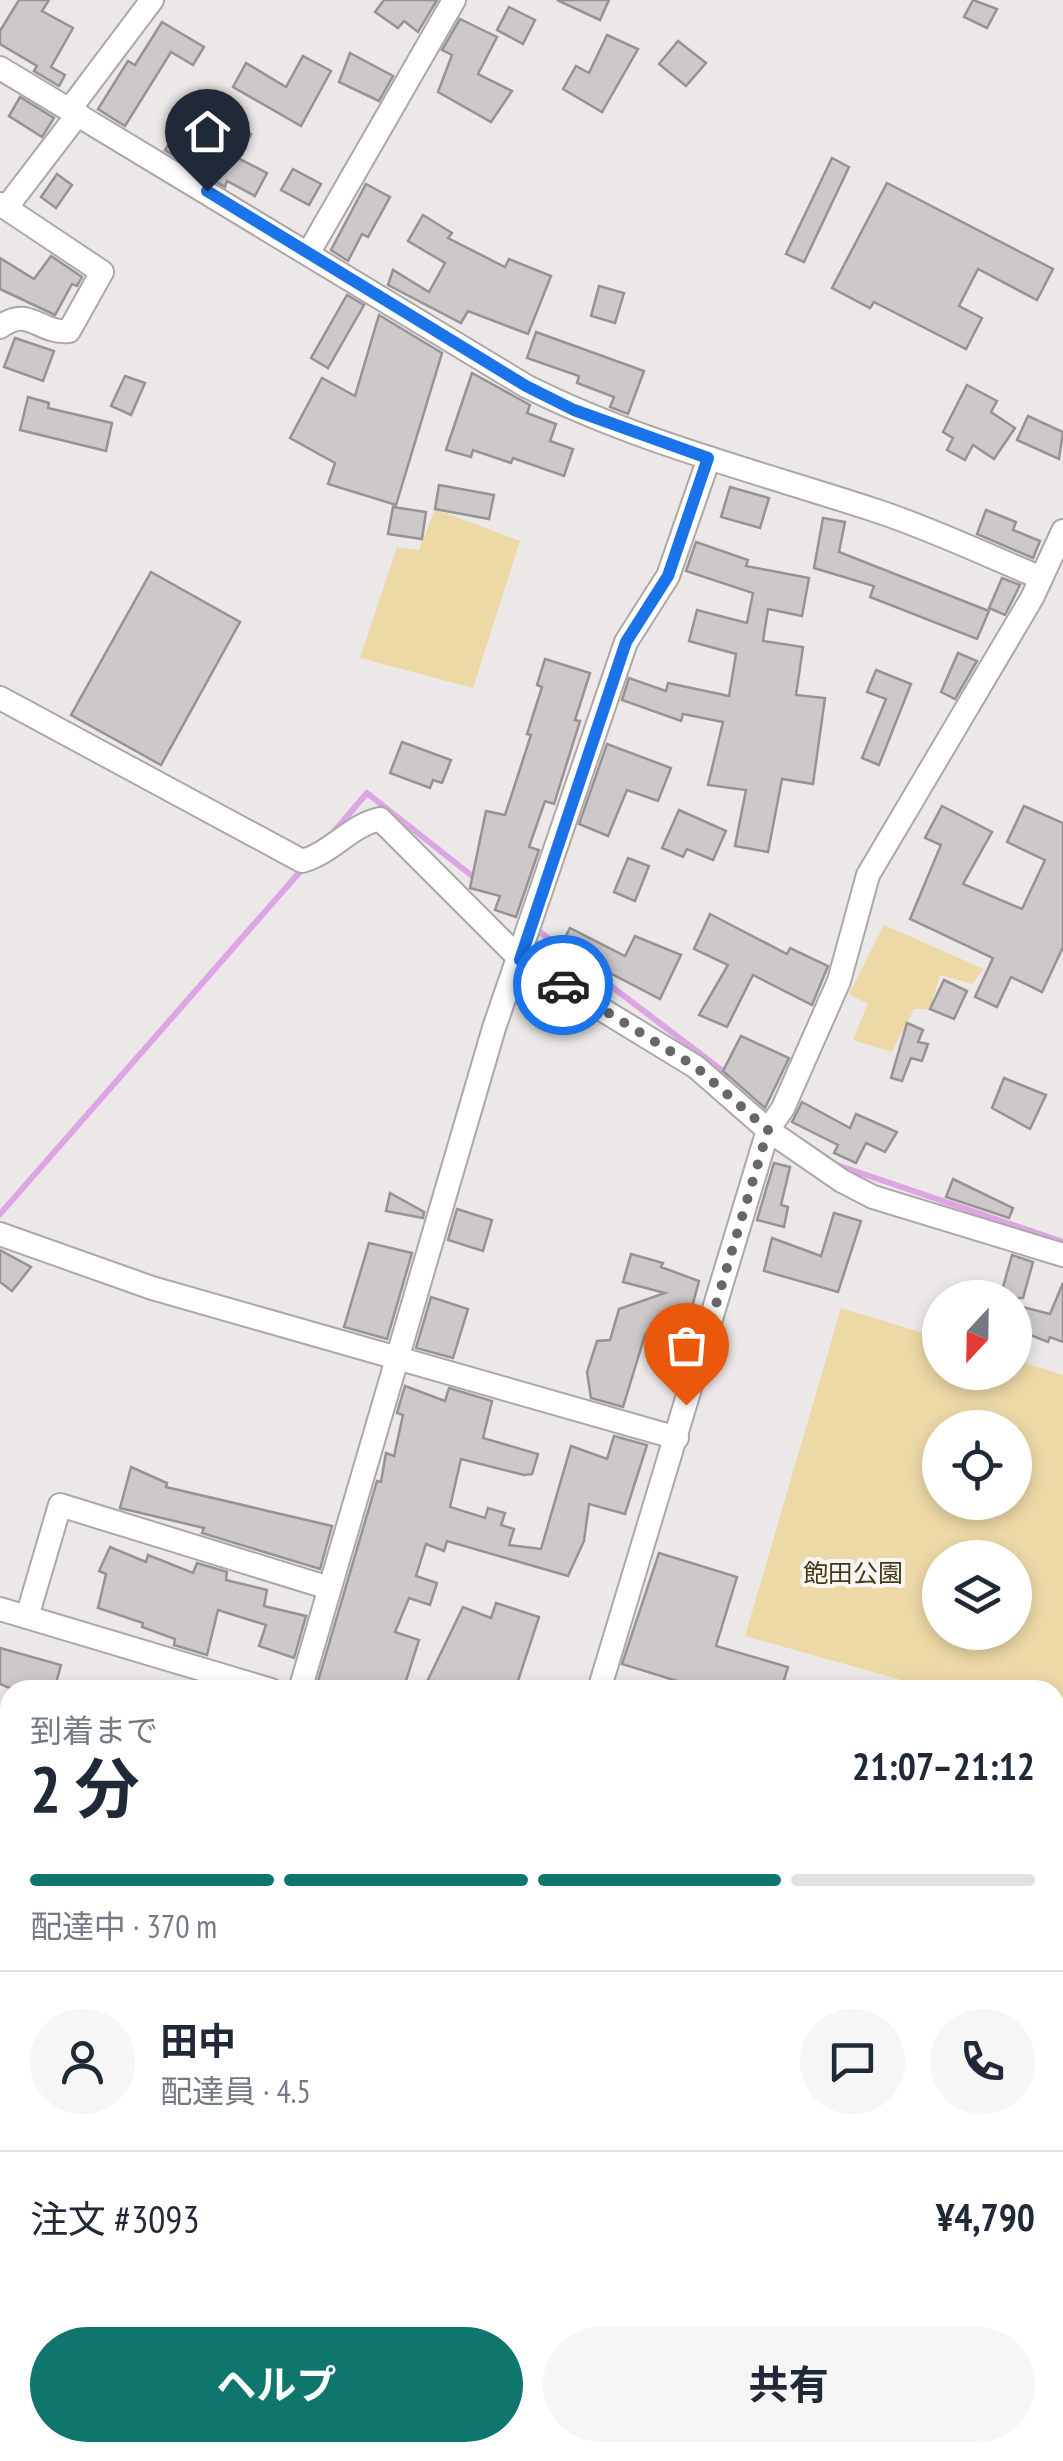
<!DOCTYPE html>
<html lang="ja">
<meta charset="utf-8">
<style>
:root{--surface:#fff;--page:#f6f6f7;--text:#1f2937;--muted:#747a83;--line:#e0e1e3;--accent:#0f766e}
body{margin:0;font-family:"PT Sans Narrow","Noto Sans JP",sans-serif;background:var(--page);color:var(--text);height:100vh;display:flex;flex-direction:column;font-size:38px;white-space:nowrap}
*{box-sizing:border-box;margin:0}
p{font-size:32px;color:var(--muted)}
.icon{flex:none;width:55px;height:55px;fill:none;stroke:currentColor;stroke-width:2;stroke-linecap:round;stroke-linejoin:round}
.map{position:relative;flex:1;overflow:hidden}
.sheet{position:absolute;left:0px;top:1680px;width:1065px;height:782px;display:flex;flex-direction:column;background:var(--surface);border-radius:30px 30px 0 0;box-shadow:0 5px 15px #0003}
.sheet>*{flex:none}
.needle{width:65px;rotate:202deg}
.tools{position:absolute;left:922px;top:1280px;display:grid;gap:20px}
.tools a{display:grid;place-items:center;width:110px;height:110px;border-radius:50%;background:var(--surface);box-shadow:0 5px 15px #0003;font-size:50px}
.pin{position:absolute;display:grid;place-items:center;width:85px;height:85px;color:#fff;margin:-102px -42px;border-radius:50% 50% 50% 0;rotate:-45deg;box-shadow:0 0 10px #0007}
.pin .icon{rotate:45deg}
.courier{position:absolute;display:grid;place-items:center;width:100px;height:100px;margin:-50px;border:8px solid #1a73e8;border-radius:50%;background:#fff;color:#222;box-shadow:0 2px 12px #0007}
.summary em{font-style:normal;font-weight:700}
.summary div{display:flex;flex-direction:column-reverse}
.summary{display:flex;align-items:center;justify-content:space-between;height:170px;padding:0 30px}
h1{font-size:65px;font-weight:700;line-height:75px}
.bar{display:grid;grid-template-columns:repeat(4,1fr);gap:15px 10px;align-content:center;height:120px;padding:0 30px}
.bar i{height:12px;border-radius:8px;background:var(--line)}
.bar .current{background:var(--accent)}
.bar p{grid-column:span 4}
.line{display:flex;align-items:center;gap:25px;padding:0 30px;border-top:2px solid var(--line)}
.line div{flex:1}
.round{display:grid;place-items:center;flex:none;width:105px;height:105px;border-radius:52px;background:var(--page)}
.button{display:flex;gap:20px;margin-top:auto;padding:20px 30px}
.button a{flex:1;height:115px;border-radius:60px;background:var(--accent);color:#fff;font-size:40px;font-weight:700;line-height:115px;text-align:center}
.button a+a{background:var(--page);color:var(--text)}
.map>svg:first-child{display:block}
.green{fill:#ecd9a6;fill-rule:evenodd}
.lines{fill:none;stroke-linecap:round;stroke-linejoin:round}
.stream{stroke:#dea5e5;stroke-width:6}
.building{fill:#cdc9cb;stroke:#969394;stroke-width:2.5}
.street-casing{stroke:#aca8a8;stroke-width:26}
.secondary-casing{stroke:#aca8a8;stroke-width:36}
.street{stroke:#fff;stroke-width:22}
.secondary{stroke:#fff;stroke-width:32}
.done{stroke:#696666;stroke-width:10;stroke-dasharray:0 18}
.route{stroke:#1a73e8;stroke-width:12}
.labels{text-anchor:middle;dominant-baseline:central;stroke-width:8;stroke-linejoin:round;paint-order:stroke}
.park-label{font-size:25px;fill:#463915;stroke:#faf5f5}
</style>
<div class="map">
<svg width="1063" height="2461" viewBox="0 0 1063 2461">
<rect width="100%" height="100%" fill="#ece8e8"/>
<g class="green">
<polygon points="435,509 520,541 473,688 360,658 397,547 419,550"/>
<polygon points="884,925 984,969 972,984 940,975 930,1009 914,1009 892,1052 853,1040 868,1004 849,994"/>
<path d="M841 1308 940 1338V1372H1015V1360L1063 1375V1725L1055 1723V1690H937L745 1636ZM940 1428H1015V1502H940ZM940 1558H1015V1632H940Z"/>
</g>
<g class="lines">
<g class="stream">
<polyline points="332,834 367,793 476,879"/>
<polyline points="536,929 728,1075"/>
<polyline points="804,1143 827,1158"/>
<polyline points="837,1165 1063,1242"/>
<polyline points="0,1214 305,866"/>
<polyline points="1055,1928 1063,1929"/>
<polyline points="0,2154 10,2151"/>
</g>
</g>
<g class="building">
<polygon points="19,0 49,0 42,11 73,28 51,67 65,75 59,86 34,71 37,66 0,44 0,31"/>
<polygon points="384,0 437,0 418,32 404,21 398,28 375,12"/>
<polygon points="557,0 609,0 600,20"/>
<polygon points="973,0 997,9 987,28 964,17"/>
<polygon points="509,7 535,20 523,44 497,30"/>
<polygon points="460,19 497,37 478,74 512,91 491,122 438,92 452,55 442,50"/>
<polygon points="162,22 204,47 193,65 171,52 125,126 98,109 128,61 135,65"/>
<polygon points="607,35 638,49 602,112 563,89 576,66 589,73"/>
<polygon points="678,41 706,63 686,86 659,64"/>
<polygon points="350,53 393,76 379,101 339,82"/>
<polygon points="303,56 331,71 301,126 233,87 246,63 286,87"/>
<polygon points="20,97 54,118 42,137 9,116"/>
<polygon points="194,104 251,134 238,158 267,173 255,196 227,181 225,187 165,150"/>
<polygon points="832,158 849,167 804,262 786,254"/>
<polygon points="293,169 321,184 309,205 281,190"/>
<polygon points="57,174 72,185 56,208 41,197"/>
<polygon points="887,183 1053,269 1037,300 978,269 959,306 982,318 966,349 874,302 870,308 832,288"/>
<polygon points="366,184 390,197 368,237 362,234 348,261 331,250"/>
<polygon points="423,215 452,233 448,238 505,267 509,259 551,276 528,334 468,311 461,323 388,285 393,270 429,292 445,263 408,241"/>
<polygon points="51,256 82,277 77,286 72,284 55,315 0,289 0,258 34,279"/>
<polygon points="599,286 624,293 615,323 591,316"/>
<polygon points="347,295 364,305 328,368 311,358"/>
<polygon points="379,315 442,353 396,505 328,484 335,463 290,438 322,378 355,396"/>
<polygon points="536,332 644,371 628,414 610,407 614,397 577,383 579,376 527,358"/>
<polygon points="15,338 54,351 43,381 4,367"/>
<polygon points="472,373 530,405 527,413 556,424 550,441 573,449 564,476 513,458 511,463 473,450 471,457 446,450"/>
<polygon points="125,376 145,383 131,415 111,406"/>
<polygon points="967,385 997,401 991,412 1015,428 994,459 973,445 965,460 947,450 953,438 943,432"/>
<polygon points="28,397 49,403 48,408 112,423 106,451 20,430"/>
<polygon points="1028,416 1063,432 1059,459 1017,440"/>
<polygon points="439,485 494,495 489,519 435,509"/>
<polygon points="730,487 769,498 760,528 721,517"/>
<polygon points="393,507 426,512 422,539 388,534"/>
<polygon points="986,510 1016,522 1013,530 1040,541 1033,558 977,534"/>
<polygon points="823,518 845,522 839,552 989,611 977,639 870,597 874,586 814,568"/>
<polygon points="696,542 748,560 746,566 809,578 802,616 768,609 763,641 803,647 796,695 825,698 813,784 782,779 768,852 735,846 746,790 708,785 723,722 683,714 681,721 622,700 629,678 666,691 668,683 729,696 736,654 689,641 697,610 747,623 753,593 686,571"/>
<polygon points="151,572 240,622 161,765 71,715"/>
<polygon points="1002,578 1020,585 1005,615 989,608"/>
<polygon points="958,653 977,661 955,699 941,692"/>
<polygon points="545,659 590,673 575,720 580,721 554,804 545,801 529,847 539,850 516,917 495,910 500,896 470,888 486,811 505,815 531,735 527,734 542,687 537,685"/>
<polygon points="876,670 911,684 879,765 862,758 886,699 867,692"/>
<polygon points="402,742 451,760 442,783 433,780 430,788 390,773"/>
<polygon points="607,744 671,768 658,801 627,790 608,836 579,824"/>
<polygon points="942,806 992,832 963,884 1022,909 1045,860 1007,842 1024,806 1063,823 1063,947 1042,992 1011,977 997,1007 975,997 993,958 910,919 941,845 925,838"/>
<polygon points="679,810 726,831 713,860 687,849 683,857 662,848"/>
<polygon points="628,858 649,866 635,901 614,892"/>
<polygon points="710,914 787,954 790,948 828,966 812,1005 753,975 727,1027 699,1015 728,965 694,949"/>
<polygon points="570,928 625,956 635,936 681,955 660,999 560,947"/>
<polygon points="944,980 967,991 954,1019 930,1009"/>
<polygon points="907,1023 923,1030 918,1042 928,1044 922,1061 911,1058 902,1081 891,1078"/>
<polygon points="741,1036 789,1058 765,1108 723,1071"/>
<polygon points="1004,1078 1046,1095 1030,1129 992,1108"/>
<polygon points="802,1102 850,1128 856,1114 897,1132 885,1152 866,1143 856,1163 834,1153 838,1145 792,1122"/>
<polygon points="774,1163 790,1167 781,1205 788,1207 784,1227 757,1220"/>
<polygon points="953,1179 1013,1208 1009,1218 946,1197"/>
<polygon points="390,1193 424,1212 423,1218 386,1211"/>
<polygon points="457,1209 492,1220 483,1251 448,1240"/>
<polygon points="834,1213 861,1221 838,1292 764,1271 772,1238 821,1256"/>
<polygon points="369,1243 412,1253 387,1339 344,1327"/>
<polygon points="0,1250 31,1267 12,1291 0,1282"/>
<polygon points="631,1254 663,1263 661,1267 699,1281 686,1329 659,1319 645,1335 623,1407 591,1398 587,1372 597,1341 610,1340 619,1309 665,1293 623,1282"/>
<polygon points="1012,1255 1033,1262 1023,1298 1000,1298"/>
<polygon points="1063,1283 1063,1342 1050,1337 1048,1342 1015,1329 1015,1305 1050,1314"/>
<polygon points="431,1297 468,1309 453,1358 416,1348"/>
<polygon points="405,1386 445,1401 449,1388 492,1401 483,1438 538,1454 532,1474 524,1475 461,1459 450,1507 485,1518 488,1508 505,1513 501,1525 514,1529 509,1545 541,1549 571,1446 607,1459 614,1436 647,1445 625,1514 589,1504 584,1541 568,1576 447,1541 444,1551 426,1544 416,1576 437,1583 430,1605 409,1598 395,1632 419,1640 403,1690 316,1688 377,1481 381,1482 386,1453 394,1456 403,1415 397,1413"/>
<polygon points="131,1467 167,1483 166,1487 332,1526 320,1569 202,1533 204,1528 120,1508"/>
<polygon points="110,1547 146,1562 148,1555 193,1573 197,1563 227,1572 226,1580 267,1590 264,1606 306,1616 294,1658 259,1646 266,1625 218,1610 207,1655 174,1645 175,1639 142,1627 143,1623 98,1608 106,1574 99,1571"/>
<polygon points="659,1553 737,1577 716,1646 788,1667 781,1690 706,1690 622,1664"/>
<polygon points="496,1603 539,1617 515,1690 423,1690 463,1607 491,1618"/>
<polygon points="0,1648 61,1665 54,1690 14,1690 0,1684"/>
</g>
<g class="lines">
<defs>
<g id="street">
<path d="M0 68 526 386C637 442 759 472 877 511 932 529 986 555 1039 577"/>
<polyline points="70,109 152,0"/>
<path d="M0 204 102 272 69 331C39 334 29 305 0 327"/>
<polyline points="6,208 78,114"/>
<polyline points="309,252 454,0"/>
<path d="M0 698 302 861C332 853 349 826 380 819L521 960 696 1067 768 1130 842 1181 873 1197 1063 1255"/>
<polyline points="0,1234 152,1288 677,1438"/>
<polyline points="0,1609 271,1690"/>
<polyline points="27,1617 60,1505 329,1588"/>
<polyline points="300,1690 494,1028 626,642 668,576 709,458"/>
<polyline points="599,1690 768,1130 783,1108 839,981 868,875 1032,598 1063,531"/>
<polyline points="0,1884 10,1883"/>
<polyline points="1055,1940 1063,1941"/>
<polyline points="0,2169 10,2164"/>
<polyline points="0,2403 10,2407"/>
<polyline points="1055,2443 1063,2447"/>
<polyline points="122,2452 143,2461"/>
<polyline points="745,2452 766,2461"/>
<polyline points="473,2461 477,2452"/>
</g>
<g id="secondary">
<polyline points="1055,2038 1063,2036"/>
<polyline points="0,2319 10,2319"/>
</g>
</defs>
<use href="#street" class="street-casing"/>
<use href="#secondary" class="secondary-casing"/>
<use href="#street" class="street"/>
<use href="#secondary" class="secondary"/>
</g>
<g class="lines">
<polyline class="done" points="563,985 696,1067 768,1130 686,1405"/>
<polyline class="route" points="207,191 526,386 574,410 708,458 668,576 626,642 520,960 563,985"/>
</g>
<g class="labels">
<g class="park-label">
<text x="853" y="1573">飽田公園</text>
</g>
</g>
</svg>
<div class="tools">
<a><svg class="needle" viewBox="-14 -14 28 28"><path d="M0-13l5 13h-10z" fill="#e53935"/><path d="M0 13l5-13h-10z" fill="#747a83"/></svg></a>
<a><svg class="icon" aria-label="locate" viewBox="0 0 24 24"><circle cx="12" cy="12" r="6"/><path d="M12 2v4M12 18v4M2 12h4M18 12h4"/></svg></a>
<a><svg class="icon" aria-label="layers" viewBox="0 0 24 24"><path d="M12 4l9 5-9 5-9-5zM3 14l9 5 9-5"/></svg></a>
</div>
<div class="pin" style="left:686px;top:1405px;background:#ea580c"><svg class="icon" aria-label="bag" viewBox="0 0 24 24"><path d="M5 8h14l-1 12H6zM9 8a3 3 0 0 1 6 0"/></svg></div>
<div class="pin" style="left:207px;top:191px;background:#1f2937"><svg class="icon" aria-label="home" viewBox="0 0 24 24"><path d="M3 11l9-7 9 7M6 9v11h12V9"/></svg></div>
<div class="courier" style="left:563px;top:985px"><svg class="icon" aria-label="car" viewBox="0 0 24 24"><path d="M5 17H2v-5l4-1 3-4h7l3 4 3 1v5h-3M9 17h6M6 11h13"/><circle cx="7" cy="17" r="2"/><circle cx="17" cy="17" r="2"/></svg></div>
<section class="sheet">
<div class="summary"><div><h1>2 分</h1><p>到着まで</p></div><em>21:07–21:12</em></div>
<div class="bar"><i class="current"></i><i class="current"></i><i class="current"></i><i></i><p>配達中 · 370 m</p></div>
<div class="line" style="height:180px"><a class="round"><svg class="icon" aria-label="person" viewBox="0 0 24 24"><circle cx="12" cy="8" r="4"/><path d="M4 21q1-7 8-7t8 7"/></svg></a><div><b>田中</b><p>配達員 · 4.5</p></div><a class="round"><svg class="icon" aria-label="chat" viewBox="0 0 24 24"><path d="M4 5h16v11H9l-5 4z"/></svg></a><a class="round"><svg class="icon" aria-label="phone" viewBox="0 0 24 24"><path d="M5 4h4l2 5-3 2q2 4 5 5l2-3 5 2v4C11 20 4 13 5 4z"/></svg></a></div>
<div class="line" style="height:130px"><div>注文 #3093</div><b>¥4,790</b></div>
<div class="button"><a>ヘルプ</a><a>共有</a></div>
</section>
</div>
